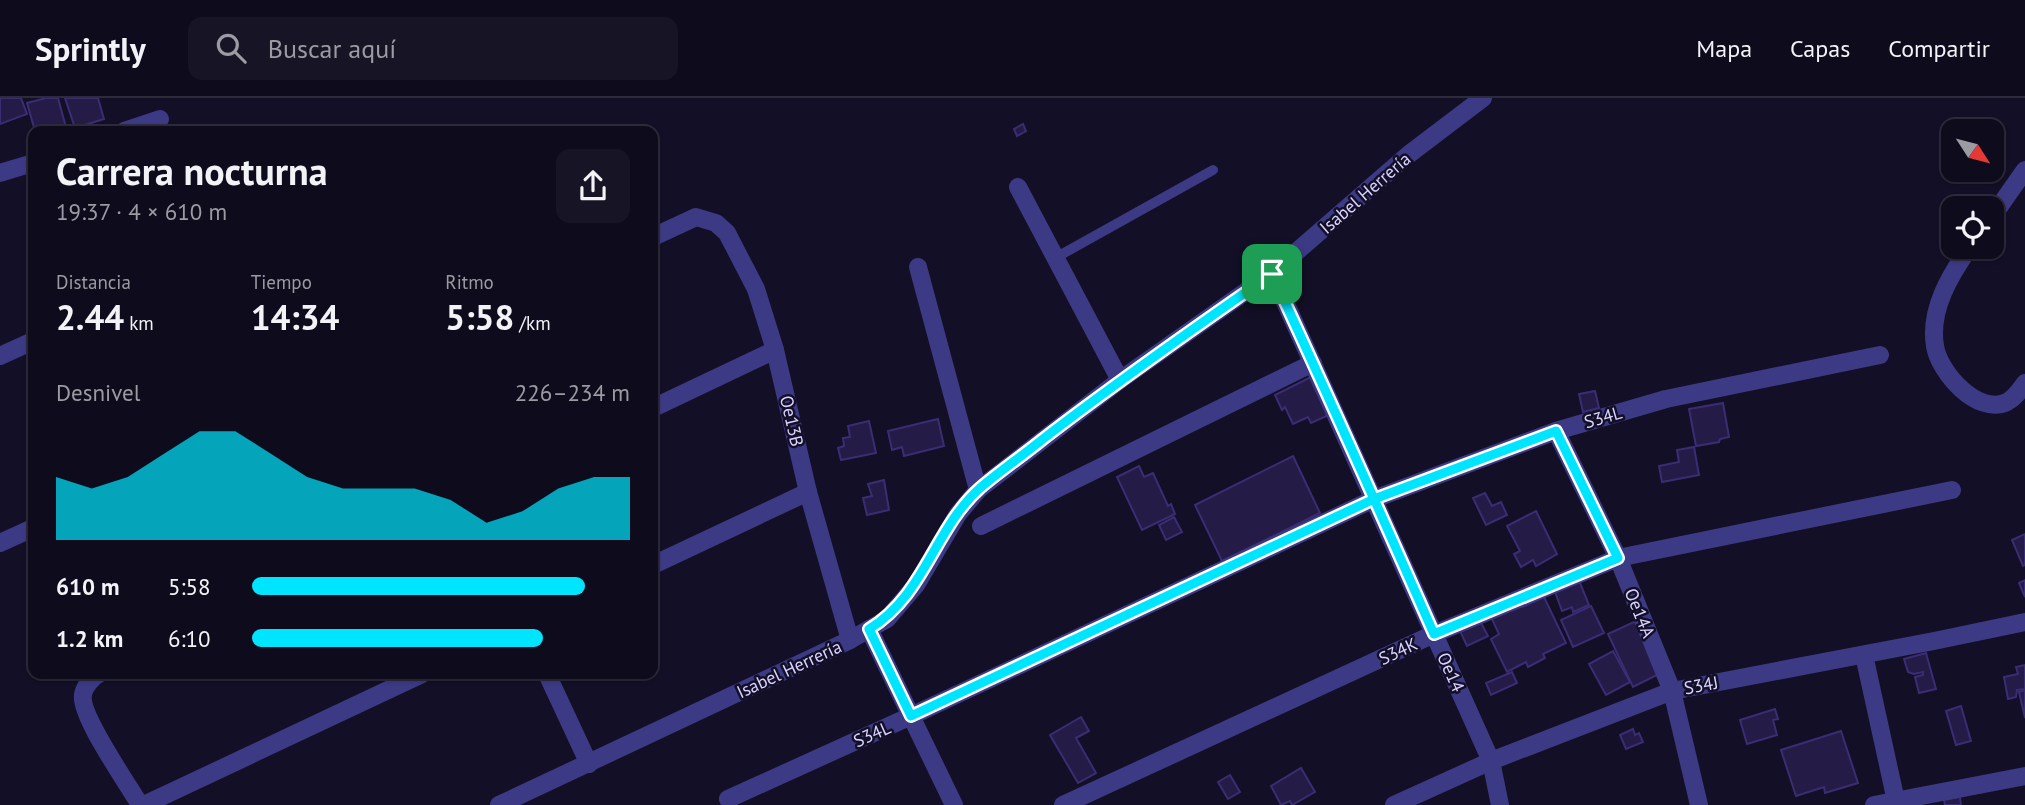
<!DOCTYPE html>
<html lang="es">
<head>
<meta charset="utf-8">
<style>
  body { margin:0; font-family:"PT Sans",sans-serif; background:#171425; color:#f1f3f6; height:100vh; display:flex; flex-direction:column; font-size:26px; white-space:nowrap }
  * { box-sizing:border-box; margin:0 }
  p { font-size:23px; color:#9b9ba3 }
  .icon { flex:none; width:38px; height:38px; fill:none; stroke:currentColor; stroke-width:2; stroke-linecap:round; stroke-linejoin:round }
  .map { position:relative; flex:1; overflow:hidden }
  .details { position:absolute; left:28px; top:28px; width:630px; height:553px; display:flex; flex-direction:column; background:#0e0b1c; border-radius:14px; box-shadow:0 2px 5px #0004,0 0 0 2px #2e2b3b }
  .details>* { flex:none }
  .needle { width:46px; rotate:126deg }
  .buttons { position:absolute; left:1941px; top:21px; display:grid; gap:14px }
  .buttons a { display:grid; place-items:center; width:63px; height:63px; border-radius:14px; background:#0e0b1c; box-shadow:0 2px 5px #0004,0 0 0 2px #2e2b3b; font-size:35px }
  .pin { position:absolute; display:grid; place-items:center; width:60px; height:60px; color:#fff; margin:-30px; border-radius:14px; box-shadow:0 4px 10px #0006 }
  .round { display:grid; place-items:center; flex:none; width:74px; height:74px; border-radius:14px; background:#171425 }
  .summary { display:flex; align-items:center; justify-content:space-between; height:119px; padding:0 28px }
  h1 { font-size:38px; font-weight:600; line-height:52px }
  .metrics { display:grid; grid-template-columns:repeat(3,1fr); gap:10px; height:119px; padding:7px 28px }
  .metrics div { display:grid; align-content:center }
  .metrics b { font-size:35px; font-weight:600 }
  .metrics small { font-size:19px; font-weight:400 }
  .metrics p { font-size:19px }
  .chart { height:196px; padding:14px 28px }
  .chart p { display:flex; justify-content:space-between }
  .chart svg { width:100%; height:126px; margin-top:7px; fill:#00e5ff; opacity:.7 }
  ul { padding:0 28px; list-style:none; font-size:23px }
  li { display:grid; grid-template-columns:112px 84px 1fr; align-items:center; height:52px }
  li i { height:18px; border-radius:9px; background:#00e5ff }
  header { display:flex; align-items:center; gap:42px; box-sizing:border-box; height:98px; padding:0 35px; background:#0e0b1c; border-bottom:2px solid #2e2b3b }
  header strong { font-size:33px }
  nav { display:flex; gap:38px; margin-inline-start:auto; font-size:24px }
  .search { width:490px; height:63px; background:#171425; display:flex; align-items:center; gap:18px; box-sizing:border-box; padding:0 24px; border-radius:14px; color:#9b9ba3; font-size:26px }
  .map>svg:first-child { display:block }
</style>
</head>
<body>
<header>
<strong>Sprintly</strong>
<div class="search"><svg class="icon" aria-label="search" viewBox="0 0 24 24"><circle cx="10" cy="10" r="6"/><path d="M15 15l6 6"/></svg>Buscar aquí</div>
<nav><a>Mapa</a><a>Capas</a><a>Compartir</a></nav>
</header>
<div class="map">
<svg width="2025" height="707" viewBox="0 0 2025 707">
  <rect width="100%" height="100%" fill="#130f26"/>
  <g fill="#241b47" stroke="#3b2d73" stroke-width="2">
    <path d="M0,0H21L27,16L0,26Z"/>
    <path d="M46,0H58L67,33H35L27,5Z"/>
    <path d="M65,0H98L104,21L75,30Z"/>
    <path d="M1023,26L1026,33L1017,38L1014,31Z"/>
    <path d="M1315,277L1329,317L1311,325L1308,319L1293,326L1285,309L1282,312L1275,297Z"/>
    <path d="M1595,293L1599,310L1583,314L1579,296Z"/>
    <path d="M1723,305L1729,339L1720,341L1719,344L1696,348L1689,311Z"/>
    <path d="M938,321L944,348L904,358L902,349L892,352L888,333Z"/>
    <path d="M869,323L876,355L841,362L838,350L844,348L843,340L850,339L848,328Z"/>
    <path d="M1694,349L1699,377L1662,384L1659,368L1679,364L1677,352Z"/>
    <path d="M1293,358L1320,415L1222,463L1195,407Z"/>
    <path d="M1139,368L1144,379L1153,375L1168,408L1171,406L1175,416L1142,432L1117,379Z"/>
    <path d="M884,382L889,412L867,417L863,400L872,398L868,386Z"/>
    <path d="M1485,395L1492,408L1501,404L1507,417L1486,427L1473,400Z"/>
    <path d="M1536,413L1557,456L1536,468L1533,462L1521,469L1514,456L1520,453L1507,428Z"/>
    <path d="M1174,419L1182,434L1166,442L1159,427Z"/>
    <path d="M2025,436V467L2023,468L2012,442Z"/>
    <path d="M1578,480L1589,507L1573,514L1572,509L1562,513L1554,491Z"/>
    <path d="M2025,482V499L2019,485Z"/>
    <path d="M1544,499L1566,545L1543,556L1545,560L1528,569L1526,564L1507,574L1491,541L1499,536L1491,519L1520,505L1522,509Z"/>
    <path d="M1591,508L1604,535L1573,549L1561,522Z"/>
    <path d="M1480,523L1488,538L1467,548L1460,533Z"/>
    <path d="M1636,523L1661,575L1633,589L1608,536Z"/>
    <path d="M1613,553L1630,584L1606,597L1589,566Z"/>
    <path d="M1926,555L1936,591L1919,595L1915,579L1923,577V574L1914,576L1908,574L1904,561Z"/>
    <path d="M2025,567V591L2017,592L2016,599L2008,601L2004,579L2018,576L2016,569Z"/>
    <path d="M1512,574L1517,585L1491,597L1486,585Z"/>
    <path d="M2025,592V620L2019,594Z"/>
    <path d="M1961,608L1971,643L1956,647L1946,613Z"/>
    <path d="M1775,611L1778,621L1773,622L1777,637L1747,646L1740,622Z"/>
    <path d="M1081,619L1089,633L1076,640L1096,675L1078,685L1050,637Z"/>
    <path d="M1633,631L1635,637L1639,635L1643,644L1626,651L1620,637Z"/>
    <path d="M1841,633L1858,685L1825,695L1824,689L1796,698L1781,652Z"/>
    <path d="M1301,670L1315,694L1292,707L1290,703L1281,707L1271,688Z"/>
    <path d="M1230,677L1240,694L1228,701L1218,684Z"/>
    <path d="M1960,699L1961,707H1945L1944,702Z"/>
  </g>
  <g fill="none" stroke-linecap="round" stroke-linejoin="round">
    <path stroke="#3d3a85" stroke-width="10" d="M1055,160L1213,72"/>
    <g stroke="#3d3a85" stroke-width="18">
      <path d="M124,33L160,21"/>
      <path d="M0,75L33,65"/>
      <path d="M1018,89L1120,282"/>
      <path d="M1992,119L2025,72"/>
      <path d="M653,139L696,119L716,125L727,135L756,191L775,252L808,394L850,542"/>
      <path d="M1970,149C1950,177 1929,212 1935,248C1939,274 1977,318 2007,304C2015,300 2020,292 2025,285"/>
      <path d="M918,169L978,392"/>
      <path d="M1272,175L1491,663L1500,707"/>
      <path d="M0,258L33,243"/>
      <path d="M653,310L775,252"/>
      <path d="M1556,333L1618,460L1672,593L1699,707"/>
      <path d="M981,428L1313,265"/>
      <path d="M0,445L33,430"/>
      <path d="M653,467L808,394"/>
      <path d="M869,531L954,707"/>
      <path d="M1864,557L1896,703"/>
      <path d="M99,576C92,579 84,589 83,597C79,617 128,686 140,707"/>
      <path d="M547,576L589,666"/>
      <path d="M728,701L911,618L1374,401L1556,333L1666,301L1880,257"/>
      <path d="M144,707L422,576"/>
      <path d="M499,707L850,542L887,521L916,487L958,416L978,392L1120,282L1272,175L1408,57L1483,0"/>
      <path d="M1063,707L1434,536L1618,460L1952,392"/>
      <path d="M1394,707L1491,663L1672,593L1934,543L2025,524"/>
      <path d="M1874,707L2025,678"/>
    </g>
  </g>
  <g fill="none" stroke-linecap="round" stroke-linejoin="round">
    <defs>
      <path id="route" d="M1272,176C1194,230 1118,283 1043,341C1022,358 1000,373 980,390C934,431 925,497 869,531L911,618L1374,401L1556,333L1618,460L1434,536C1381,416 1327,295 1272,176"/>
    </defs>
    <use href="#route" stroke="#fff" stroke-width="14"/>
    <use href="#route" stroke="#00e5ff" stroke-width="9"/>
  </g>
  <g text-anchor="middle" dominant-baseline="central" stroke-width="5" stroke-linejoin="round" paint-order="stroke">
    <g font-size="18" fill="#d9d4ff" stroke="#130f26">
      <text transform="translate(1365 95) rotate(-41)">Isabel Herrería</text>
      <text transform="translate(1603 319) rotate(-16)">S34L</text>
      <text transform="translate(792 323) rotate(77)">Oe13B</text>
      <text transform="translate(1640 515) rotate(68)">Oe14A</text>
      <text transform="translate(1398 553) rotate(-25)">S34K</text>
      <text transform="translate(789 571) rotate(-25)">Isabel Herrería</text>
      <text transform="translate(1451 574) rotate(66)">Oe14</text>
      <text transform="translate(1701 587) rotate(-10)">S34J</text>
      <text transform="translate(872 636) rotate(-24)">S34L</text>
    </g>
  </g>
</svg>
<div class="buttons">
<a><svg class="needle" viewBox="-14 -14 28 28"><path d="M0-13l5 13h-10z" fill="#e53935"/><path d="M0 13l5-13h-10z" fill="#9b9ba3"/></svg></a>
<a><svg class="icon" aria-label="locate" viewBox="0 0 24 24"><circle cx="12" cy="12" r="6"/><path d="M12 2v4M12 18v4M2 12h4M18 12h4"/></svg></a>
</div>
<div class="pin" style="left:1272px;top:176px;background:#1e9e55"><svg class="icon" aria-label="arrive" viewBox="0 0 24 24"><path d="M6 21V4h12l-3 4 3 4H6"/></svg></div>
<section class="details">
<div class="summary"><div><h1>Carrera nocturna</h1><p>19:37 · 4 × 610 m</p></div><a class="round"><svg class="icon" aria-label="share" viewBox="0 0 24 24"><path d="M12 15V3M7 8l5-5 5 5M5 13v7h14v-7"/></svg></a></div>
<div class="metrics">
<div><p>Distancia</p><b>2.44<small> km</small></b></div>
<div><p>Tiempo</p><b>14:34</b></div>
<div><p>Ritmo</p><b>5:58<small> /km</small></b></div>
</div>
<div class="chart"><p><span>Desnivel</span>226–234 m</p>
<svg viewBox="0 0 160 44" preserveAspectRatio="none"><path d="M0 44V22L10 26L20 22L30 14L40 6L50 6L60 14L70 22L80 26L90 26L100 26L110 30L120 38L130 34L140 26L150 22L160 22V44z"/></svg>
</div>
<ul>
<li><b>610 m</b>5:58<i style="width:88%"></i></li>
<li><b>1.2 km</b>6:10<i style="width:77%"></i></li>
</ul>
</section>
</div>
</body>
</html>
